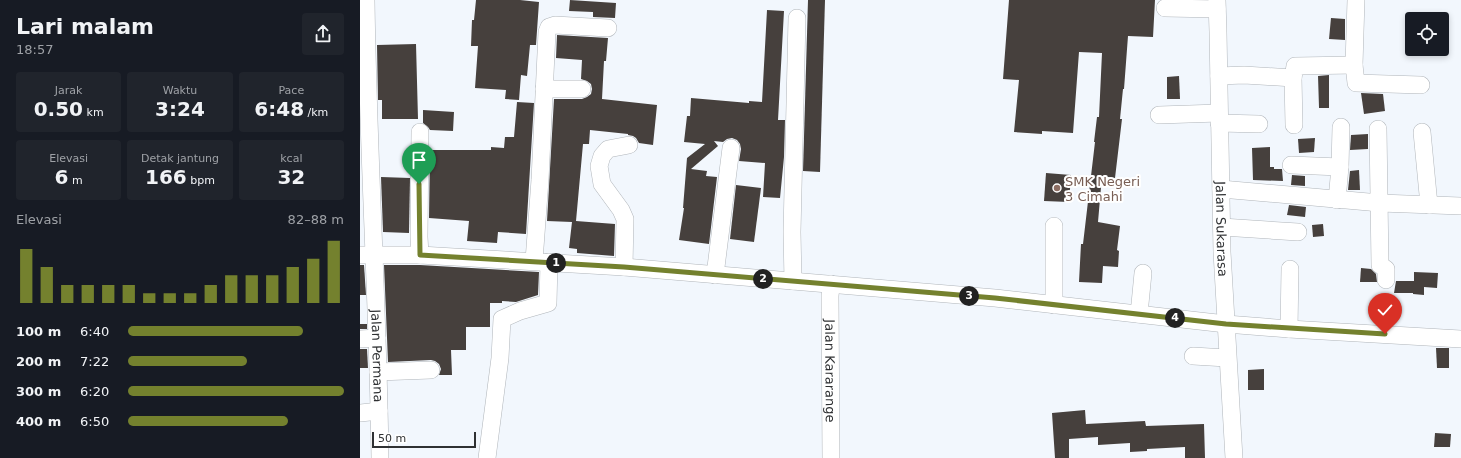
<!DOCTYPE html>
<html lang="id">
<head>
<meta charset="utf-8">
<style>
  body { margin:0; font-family:"DejaVu Sans",sans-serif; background:#20242c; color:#f1f3f6; height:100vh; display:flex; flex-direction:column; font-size:15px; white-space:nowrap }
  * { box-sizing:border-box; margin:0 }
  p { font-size:13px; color:#9ea1a6 }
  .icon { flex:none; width:22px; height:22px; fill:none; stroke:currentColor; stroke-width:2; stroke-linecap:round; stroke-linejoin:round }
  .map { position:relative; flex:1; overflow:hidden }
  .side { display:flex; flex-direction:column; background:#171b24; width:360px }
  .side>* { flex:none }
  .buttons { position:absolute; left:1045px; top:12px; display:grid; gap:8px }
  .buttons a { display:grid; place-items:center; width:44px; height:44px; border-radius:4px; background:#171b24; box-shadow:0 2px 6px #0003; font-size:20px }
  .scale { position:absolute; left:12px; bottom:10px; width:104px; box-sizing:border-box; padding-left:4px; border:2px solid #2f3133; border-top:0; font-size:11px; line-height:14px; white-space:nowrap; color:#2f3133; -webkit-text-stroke:3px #fff; paint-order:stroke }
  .pin { position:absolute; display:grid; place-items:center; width:34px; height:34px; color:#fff; margin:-41px -17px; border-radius:50% 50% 50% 0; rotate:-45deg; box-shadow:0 0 4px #0007 }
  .pin .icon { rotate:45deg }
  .km { position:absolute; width:20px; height:20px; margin:-10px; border-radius:50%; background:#222; color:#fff; font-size:11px; line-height:20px; text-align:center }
  .round { display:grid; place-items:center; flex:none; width:42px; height:42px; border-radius:4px; background:#20242c }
  .overview { display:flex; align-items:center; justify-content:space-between; height:68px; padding:0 16px }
  h1 { font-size:22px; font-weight:600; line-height:30px }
  .figures { display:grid; grid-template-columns:repeat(3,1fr); gap:6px; height:68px; padding:4px 16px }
  .figures div { display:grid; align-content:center; border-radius:4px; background:#20242c; text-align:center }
  .figures b { font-size:20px; font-weight:600 }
  .figures small { font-size:11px; font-weight:400 }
  .figures p { font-size:11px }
  .chart { height:112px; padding:8px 16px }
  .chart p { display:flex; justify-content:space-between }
  .chart svg { width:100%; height:72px; margin-top:4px; stroke:#74812e; stroke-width:6 }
  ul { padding:0 16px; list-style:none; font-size:13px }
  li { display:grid; grid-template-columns:64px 48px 1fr; align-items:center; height:30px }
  li i { height:10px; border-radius:5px; background:#74812e }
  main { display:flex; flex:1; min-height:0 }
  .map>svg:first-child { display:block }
</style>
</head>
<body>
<main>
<section class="side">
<div class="overview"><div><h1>Lari malam</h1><p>18:57</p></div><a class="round"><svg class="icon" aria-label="share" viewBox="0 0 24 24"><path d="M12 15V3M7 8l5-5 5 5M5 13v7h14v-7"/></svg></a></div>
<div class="figures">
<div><p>Jarak</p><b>0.50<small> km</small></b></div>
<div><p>Waktu</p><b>3:24</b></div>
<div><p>Pace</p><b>6:48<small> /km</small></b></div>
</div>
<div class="figures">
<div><p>Elevasi</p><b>6<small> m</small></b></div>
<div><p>Detak jantung</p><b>166<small> bpm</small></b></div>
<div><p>kcal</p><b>32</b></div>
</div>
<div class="chart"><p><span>Elevasi</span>82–88 m</p>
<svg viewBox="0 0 160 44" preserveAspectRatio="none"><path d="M5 44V11M15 44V22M25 44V33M35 44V33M45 44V33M55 44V33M65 44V38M75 44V38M85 44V38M95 44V33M105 44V27M115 44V27M125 44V27M135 44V22M145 44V17M155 44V6"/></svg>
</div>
<ul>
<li><b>100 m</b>6:40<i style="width:81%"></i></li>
<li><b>200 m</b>7:22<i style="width:55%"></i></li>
<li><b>300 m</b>6:20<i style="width:100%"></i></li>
<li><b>400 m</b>6:50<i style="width:74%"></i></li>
</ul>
</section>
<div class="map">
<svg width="1101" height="458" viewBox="0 0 1101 458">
  <rect width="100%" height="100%" fill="#f2f7fd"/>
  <g fill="#46403d">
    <path d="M116,0H160L179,2L176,45H170L167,76L161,75L159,100L145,99L146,90L115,88L118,46H111L112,20H114Z"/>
    <path d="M210,0L256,3L255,18L233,17V12L209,11Z"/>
    <path d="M448,0H465L460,172L443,171Z"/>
    <path d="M649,0H795L793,37L768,36L764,89H763L760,119H762L755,178L742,176L738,222L760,226L757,250L759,251L758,267L743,266L742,283L719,282L721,244H723L735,142H734L737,117H739L742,53L719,52L713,133L682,131V134L654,132L659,80L643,79Z"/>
    <path d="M407,10L424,11L418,120H425L424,157L420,198L403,197L405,163L379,161L381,149L380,144L377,140L372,138L367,139L363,142L354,141L358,146L331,169L347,171L346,176L357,177L349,244L319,240L324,208H323L327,158L345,144L324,142L327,116H330L331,98L389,103V101L402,102Z"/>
    <path d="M971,18L985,19V40L969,39Z"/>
    <path d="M197,35L248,38L246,61H244L242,99L297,105L293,145L279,143L276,138L273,136L268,135V134L230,130L229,144H223L216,221L255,224L254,256L217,253V249L209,248L212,222L187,221L194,99H222L227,97L231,94L232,89L231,84L227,81L221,79L222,60L196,58Z"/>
    <path d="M56,44L58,119H22V100H18L17,45Z"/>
    <path d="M969,75V108H959L958,76Z"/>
    <path d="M819,76L820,99H807V77Z"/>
    <path d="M1001,93L1023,94L1025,111L1004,114Z"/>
    <path d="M157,102L174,103L166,234L138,232L137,243L107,241L109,221L69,218L70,150H131V147L144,148L145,137H154Z"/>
    <path d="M63,110L94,112L93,131L70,130L68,127L63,123Z"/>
    <path d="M1008,134V149L990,150L991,135Z"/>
    <path d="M955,138L954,152L939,153L938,139Z"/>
    <path d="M910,147V167H914V169H922L923,181L893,180L892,148Z"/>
    <path d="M999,170L1000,190H988L990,171Z"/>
    <path d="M686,173L711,175L709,202L684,201Z"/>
    <path d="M932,175L945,176V186L931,185Z"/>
    <path d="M21,177L50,178L49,233L23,232Z"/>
    <path d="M376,185L401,188L394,242L370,239Z"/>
    <path d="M929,205L946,207L945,217L927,215Z"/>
    <path d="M963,224L964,236L953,237L952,225Z"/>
    <path d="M0,265H4L6,295H0Z"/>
    <path d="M24,265H60L179,272L178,295L156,302L142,301V303H130V327H106V350H91L92,375H79L81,369L79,364L75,361L71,360L28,362Z"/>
    <path d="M1001,268L1011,269L1016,274L1017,282H1000Z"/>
    <path d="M1054,272L1078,273L1077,288L1064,287V295L1053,294V293H1034L1036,281H1054Z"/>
    <rect x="0" y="324" width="7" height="5"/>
    <path d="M1076,348H1089V368H1077Z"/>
    <path d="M0,349H7L8,368H0Z"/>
    <path d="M904,369V390H888V370Z"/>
    <path d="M725,410L726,424L785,421L786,426L844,424L845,458H825V447L787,449V451L770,452V443L738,445V437L709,439V458H695L692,413Z"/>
    <path d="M1075,433L1091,434L1090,447H1074Z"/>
  </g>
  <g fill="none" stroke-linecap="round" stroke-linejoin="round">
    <defs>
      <g id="minor">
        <path id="s1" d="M6,0C8,153 18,305 20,458"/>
        <path id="s2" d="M857,0L858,32L862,252L874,458"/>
        <path d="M996,0L994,65L996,83L1061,85"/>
        <path d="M805,8L857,9"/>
        <path d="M859,76L884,75L933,78"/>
        <path d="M184,89H222"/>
        <path d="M799,115L859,113"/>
        <path d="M859,123L899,124"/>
        <path d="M934,125L933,78L935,66L994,65"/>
        <path d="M1018,129L1020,265L1026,269V280"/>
        <path d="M60,132L59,237L60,255"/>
        <path d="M1062,132L1069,205"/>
        <path d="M931,165L980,167"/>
        <path d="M861,189L1020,203L1101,206"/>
        <path d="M977,200L980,167L981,127"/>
        <path d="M862,227L938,232"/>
        <path d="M0,255H60L264,267L635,298L866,324L929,329L1101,339"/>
        <path d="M174,261L180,180L187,32L189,27L195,25L248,28"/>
        <path d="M264,267L265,219L261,210L242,184L239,166L242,156L248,149L269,145"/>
        <path d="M355,275L371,148"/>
        <path d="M433,281L432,232L437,18"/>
        <path id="s3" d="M471,284L470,296L471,458"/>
        <path d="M694,305V226"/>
        <path d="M779,314L783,273"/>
        <path d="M929,329L930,269"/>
        <path d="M0,339L17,338"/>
        <path d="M833,356L867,358"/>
        <path d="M18,372L71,370"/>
        <path d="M0,413L19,411"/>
        <path d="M127,458L140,358L142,319L160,311L188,303L189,262"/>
      </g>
    </defs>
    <use href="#minor" stroke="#b0b5ba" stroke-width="18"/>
    <use href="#minor" stroke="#fff" stroke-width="17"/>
  </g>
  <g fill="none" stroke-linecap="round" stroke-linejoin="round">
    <defs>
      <path id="route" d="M59,184L60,255L264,267L635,298L866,324L1025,334"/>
    </defs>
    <use href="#route" stroke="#fff" stroke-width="8"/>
    <use href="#route" stroke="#74812e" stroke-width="5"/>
  </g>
  <circle fill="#8d6e63" stroke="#fff" stroke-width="1.5" cx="697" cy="188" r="4"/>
  <g text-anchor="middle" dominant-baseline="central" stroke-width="4" stroke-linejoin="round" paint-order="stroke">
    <g font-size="13" fill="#785e54" stroke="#fff" text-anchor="start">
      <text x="705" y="181">SMK Negeri<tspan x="705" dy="15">3 Cimahi</tspan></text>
    </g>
    <g font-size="13" fill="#2f3133" stroke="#fff">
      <text stroke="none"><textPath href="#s2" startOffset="229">Jalan Sukarasa</textPath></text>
      <text stroke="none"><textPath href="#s1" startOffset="356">Jalan Permana</textPath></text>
      <text stroke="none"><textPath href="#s3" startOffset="87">Jalan Kararange</textPath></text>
    </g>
  </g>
</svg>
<div class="buttons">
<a><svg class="icon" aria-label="locate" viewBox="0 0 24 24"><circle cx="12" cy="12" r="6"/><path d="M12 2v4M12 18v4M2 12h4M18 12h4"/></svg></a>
</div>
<div class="scale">50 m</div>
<div class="pin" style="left:59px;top:184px;background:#1e9e55"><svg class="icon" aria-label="arrive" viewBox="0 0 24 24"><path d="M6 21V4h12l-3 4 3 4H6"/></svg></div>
<div class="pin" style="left:1025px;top:334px;background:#d93025"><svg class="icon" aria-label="check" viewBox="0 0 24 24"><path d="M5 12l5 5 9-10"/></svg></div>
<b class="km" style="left:196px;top:263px">1</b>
<b class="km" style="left:403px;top:279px">2</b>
<b class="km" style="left:609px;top:296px">3</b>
<b class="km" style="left:815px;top:318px">4</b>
</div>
</main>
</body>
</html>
